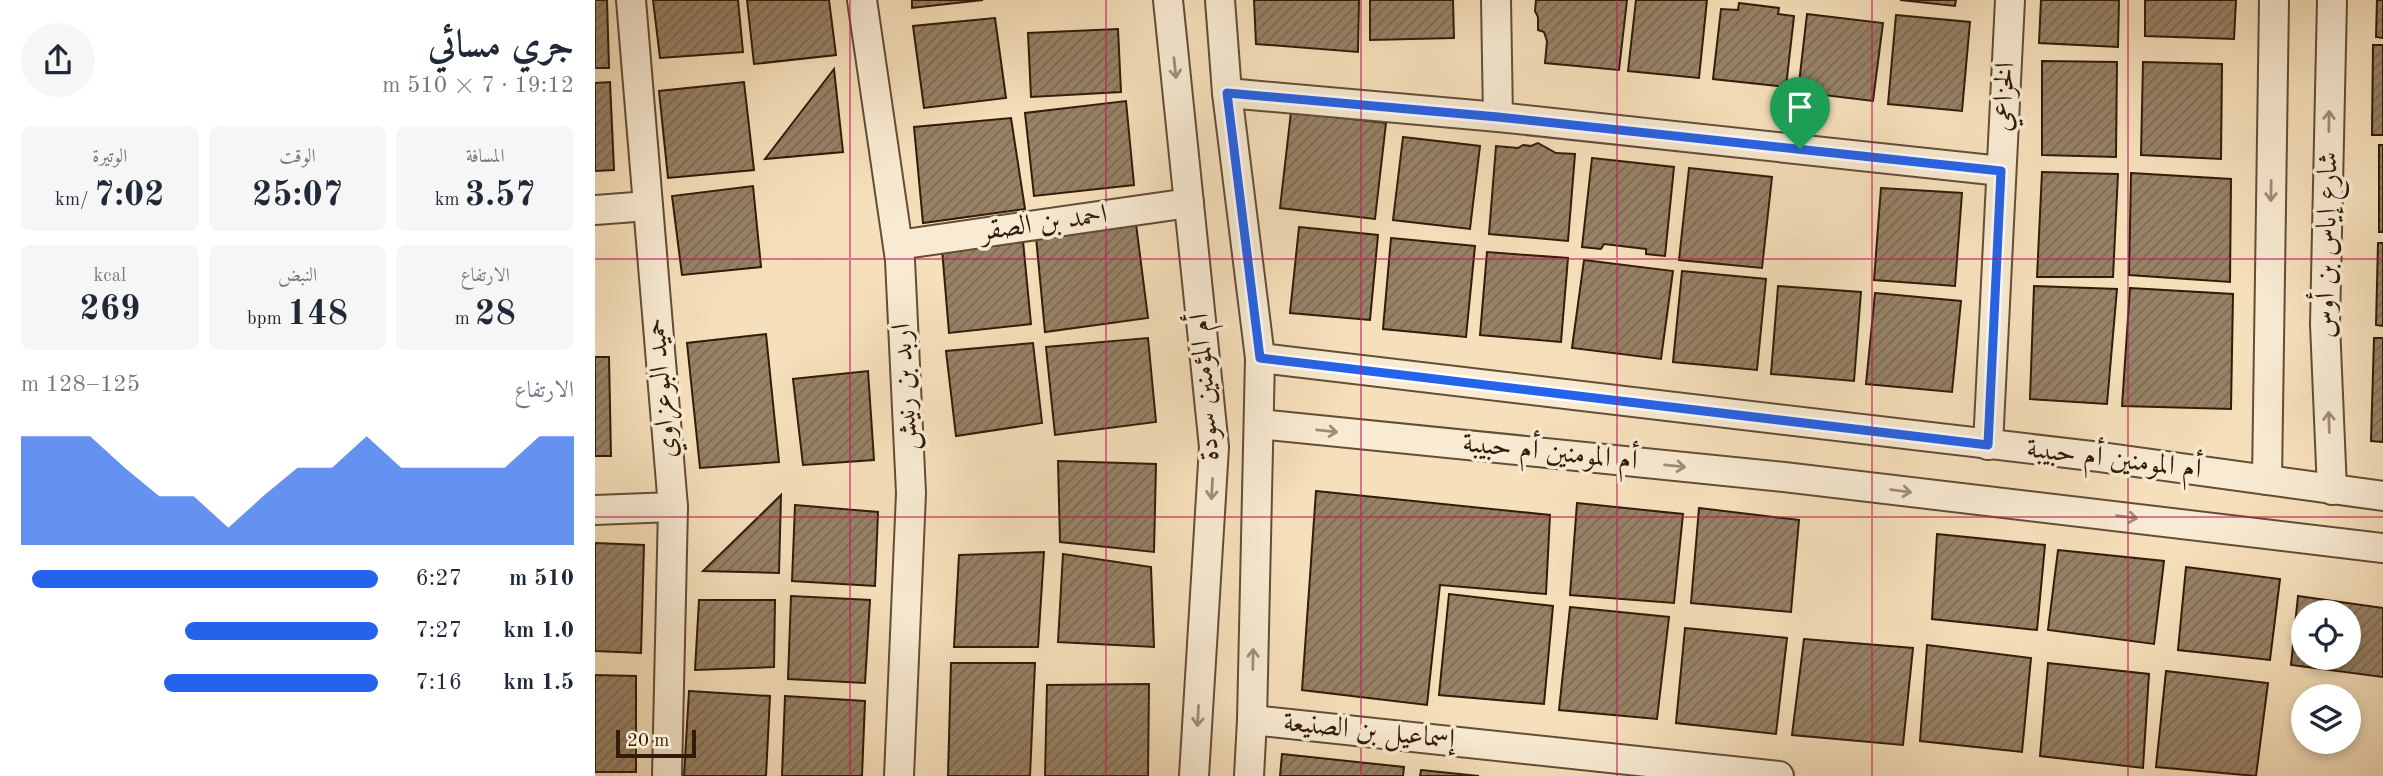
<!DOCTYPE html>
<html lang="ar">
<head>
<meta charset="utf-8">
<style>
  body { margin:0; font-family:"Old Standard TT",Amiri,serif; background:#f6f6f7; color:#1f2937; direction:rtl; height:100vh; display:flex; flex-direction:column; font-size:26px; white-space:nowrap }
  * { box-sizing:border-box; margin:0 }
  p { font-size:23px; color:#747a83 }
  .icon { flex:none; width:38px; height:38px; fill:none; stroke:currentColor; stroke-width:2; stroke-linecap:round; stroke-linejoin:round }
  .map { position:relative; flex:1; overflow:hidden; direction:ltr }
  .sheet { display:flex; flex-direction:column; background:#fff; width:595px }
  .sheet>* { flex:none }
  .controls { position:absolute; left:1696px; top:600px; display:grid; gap:14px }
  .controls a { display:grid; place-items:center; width:70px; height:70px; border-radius:50%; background:#fff; box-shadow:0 4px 10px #0003; font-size:35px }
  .scale { position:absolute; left:21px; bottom:18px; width:80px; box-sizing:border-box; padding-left:7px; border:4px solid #301c09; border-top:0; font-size:19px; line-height:24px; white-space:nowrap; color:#301c09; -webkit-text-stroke:5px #f9ebd3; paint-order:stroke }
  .pin { position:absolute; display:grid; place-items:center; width:60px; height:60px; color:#fff; margin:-72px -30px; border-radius:50% 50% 50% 0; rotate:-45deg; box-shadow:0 0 7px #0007 }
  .pin .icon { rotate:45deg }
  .round { display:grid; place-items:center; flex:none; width:74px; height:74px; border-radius:37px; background:#f6f6f7 }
  .head { display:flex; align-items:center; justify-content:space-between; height:119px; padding:0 21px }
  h1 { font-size:38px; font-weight:800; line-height:52px }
  .stats { display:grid; grid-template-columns:repeat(3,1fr); gap:10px; height:119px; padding:7px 21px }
  .stats div { display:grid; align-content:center; border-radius:10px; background:#f6f6f7; text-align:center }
  .stats b { font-size:35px; font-weight:800 }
  .stats small { font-size:19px; font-weight:400 }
  .stats p { font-size:19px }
  .chart { height:196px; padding:14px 21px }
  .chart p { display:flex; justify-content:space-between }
  .chart svg { width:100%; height:126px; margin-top:7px; fill:#2563eb; opacity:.7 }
  ul { padding:0 21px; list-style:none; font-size:23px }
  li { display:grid; grid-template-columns:112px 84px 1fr; align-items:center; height:52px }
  li i { height:18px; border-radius:9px; background:#2563eb }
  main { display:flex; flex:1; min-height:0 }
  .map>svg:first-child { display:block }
</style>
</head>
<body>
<main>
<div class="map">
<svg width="1788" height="776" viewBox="0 0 1788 776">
  <defs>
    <pattern id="building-hatch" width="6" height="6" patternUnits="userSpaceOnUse" patternTransform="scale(1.75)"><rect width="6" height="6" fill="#978266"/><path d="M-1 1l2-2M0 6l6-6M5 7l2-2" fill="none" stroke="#7c6a52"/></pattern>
  </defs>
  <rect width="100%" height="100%" fill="#f6e0bb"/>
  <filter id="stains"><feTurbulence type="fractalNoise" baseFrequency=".00286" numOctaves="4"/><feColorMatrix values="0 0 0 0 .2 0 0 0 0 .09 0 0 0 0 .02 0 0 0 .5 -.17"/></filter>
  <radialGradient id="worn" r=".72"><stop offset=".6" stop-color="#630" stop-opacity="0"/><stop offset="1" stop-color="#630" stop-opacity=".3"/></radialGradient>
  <g fill="url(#building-hatch)" stroke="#301c09" stroke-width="2" fill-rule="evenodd">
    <path d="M0,0H12L14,68H0Z"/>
    <path d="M58,0H143L148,52L65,58Z"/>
    <path d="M152,0H234L241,55L159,64Z"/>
    <path d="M317,0H388L317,8Z"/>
    <path d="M659,0H764L763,52L661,44Z"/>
    <path d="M775,0H858L859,38L775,40Z"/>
    <path d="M941,0H1032L1024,70L950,63L952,41L949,32L943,30V17L940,11Z"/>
    <path d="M1041,0H1112L1104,78L1033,71Z"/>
    <path d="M1305,0H1361L1360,6Z"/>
    <path d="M1446,0H1524L1523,47L1444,43Z"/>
    <path d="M1550,0H1641L1639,39L1550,36Z"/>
    <path d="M1782,0H1788V38L1781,37Z"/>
    <path d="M1144,3L1184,8L1183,14L1199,16L1191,87L1118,79L1126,9L1143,10Z"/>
    <path d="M1212,14L1288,23L1278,101L1203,92Z"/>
    <path d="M1301,15L1375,22L1367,111L1293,104Z"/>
    <path d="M400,18L411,98L329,108L318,26Z"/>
    <path d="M523,29L526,92L436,97L433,33Z"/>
    <path d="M1778,45H1788V135H1777Z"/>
    <path d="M1447,61L1522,62L1521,157L1447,155Z"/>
    <path d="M1548,62L1627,64L1626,159L1546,155Z"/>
    <path d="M239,69L248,152L170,159Z"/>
    <path d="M15,82L19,170L0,171V83Z"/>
    <path d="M149,82L159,170L73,178L64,91Z"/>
    <path d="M531,101L539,185L439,196L430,113Z"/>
    <path d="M696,112L791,123L780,219L685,208Z"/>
    <path d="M416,118L430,209L328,223L319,127Z"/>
    <path d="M808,137L885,146L875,229L798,220Z"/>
    <path d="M943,143L961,153L980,154L973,241L894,234L901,146L923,148L928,145L936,146Z"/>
    <rect x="1784" y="145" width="4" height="87"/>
    <path d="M997,158L1079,167L1070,256L1051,254V249L1009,244L1006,249L987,247Z"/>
    <path d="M1094,168L1177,177L1167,268L1084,260Z"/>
    <path d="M1447,172L1523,174L1518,277H1442Z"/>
    <path d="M1536,173L1636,179L1635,282L1534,275Z"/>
    <path d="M158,186L166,267L87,275L77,196Z"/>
    <path d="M1286,188L1367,193L1360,286L1279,280Z"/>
    <path d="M541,224L553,318L450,332L441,237Z"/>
    <path d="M704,227L783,235L775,320L695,313Z"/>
    <path d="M796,238L880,246L871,337L788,329Z"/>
    <path d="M428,241L436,324L354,333L347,249Z"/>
    <path d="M1783,243H1788V326L1781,325Z"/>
    <path d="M892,252L973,258L966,342L885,335Z"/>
    <path d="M989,260L1078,271L1066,359L977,348Z"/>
    <path d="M1087,271L1171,279L1162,370L1078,362Z"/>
    <path d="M1183,286L1266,292L1259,381L1176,374Z"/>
    <path d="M1439,286L1522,289L1512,404L1435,399Z"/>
    <path d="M1535,288L1638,294L1636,409L1527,406Z"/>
    <path d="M1280,293L1366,301L1357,392L1271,384Z"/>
    <path d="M171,334L184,462L105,468L92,343Z"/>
    <path d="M553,338L561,422L460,435L451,347Z"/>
    <path d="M1779,338H1788V442L1776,441Z"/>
    <path d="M438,343L447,423L361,436L351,351Z"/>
    <path d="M0,357H14L16,456H0Z"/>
    <path d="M273,371L279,460L208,465L198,379Z"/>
    <path d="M463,461L561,464L559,552L465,542Z"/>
    <path d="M721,491L955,515L951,594L845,585L832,705L707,690Z"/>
    <path d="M186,495L184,573L108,571Z"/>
    <path d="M982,503L1088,514L1079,603L975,595Z"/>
    <path d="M200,505L283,512L280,586L197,581Z"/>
    <path d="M1104,508L1204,520L1196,612L1096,603Z"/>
    <path d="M1342,534L1450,545L1442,630L1337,619Z"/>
    <path d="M0,543L49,545L46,653L0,651Z"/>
    <path d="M1463,550L1569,561L1559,644L1453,630Z"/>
    <path d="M449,552L443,647H359L364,555Z"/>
    <path d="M468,554L556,567L559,647L463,642Z"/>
    <path d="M1591,567L1685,579L1675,660L1583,650Z"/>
    <path d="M854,594L958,606L949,704L844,695Z"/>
    <path d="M196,596L275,600L270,683L193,679Z"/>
    <path d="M1703,596L1788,608V677L1696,665ZM1708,612H1754V658H1708Z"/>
    <path d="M104,600H180L179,667L100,670Z"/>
    <path d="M975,607L1074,617L1062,719L964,710Z"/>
    <path d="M1090,628L1192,638L1181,734L1081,723Z"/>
    <path d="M1209,639L1318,648L1308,745L1197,735Z"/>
    <path d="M1332,645L1436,658L1427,752L1325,741Z"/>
    <path d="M356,663H440L435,776H353Z"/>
    <path d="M1453,663L1554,674L1548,768L1445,756Z"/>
    <path d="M1571,671L1673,683L1661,776L1561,767Z"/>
    <path d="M0,675L41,676V772H0Z"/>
    <path d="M554,684L553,776H450L452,685Z"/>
    <path d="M94,691L175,696L171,776H89Z"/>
    <path d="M190,696L270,701L267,776H187Z"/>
    <path d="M687,754L809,767L808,776H685Z"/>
    <path d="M826,770L884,776H825Z"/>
  </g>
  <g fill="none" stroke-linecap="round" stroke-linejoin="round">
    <defs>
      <g id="street">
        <path d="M36,0L78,507L72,776"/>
        <path d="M267,0L305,260L316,493L304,776"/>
        <path d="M573,0L619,447L599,776"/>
        <path d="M625,0L632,93L665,358L657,720L654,776"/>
        <path d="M901,0L903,117"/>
        <path d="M1737,0L1730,324L1737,490"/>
        <path d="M632,93L903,117L1406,171"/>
        <path d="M0,210L53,206"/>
        <path d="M303,245L594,203"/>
        <path d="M665,358L1505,457L1788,496"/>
        <path d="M664,424L1189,477L1788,548"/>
        <path d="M1393,445L1415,0"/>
        <path d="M1672,480L1679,0"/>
        <path d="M0,510L78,507"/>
        <path d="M657,720L1184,776"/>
      </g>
    </defs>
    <use href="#street" stroke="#624d36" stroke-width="32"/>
    <use href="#street" stroke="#f9ebd3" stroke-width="28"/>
  </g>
  <defs><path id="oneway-shaft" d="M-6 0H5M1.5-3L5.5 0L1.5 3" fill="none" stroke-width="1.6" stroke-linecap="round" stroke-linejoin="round" transform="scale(1.75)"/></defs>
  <g stroke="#9f8e78">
    <use href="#oneway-shaft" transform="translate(580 68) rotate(84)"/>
    <use href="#oneway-shaft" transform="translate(1734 121) rotate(-89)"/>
    <use href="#oneway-shaft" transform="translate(1676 191) rotate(91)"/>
    <use href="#oneway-shaft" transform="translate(1734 422) rotate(-92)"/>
    <use href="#oneway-shaft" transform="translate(732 431) rotate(6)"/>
    <use href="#oneway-shaft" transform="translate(1080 466) rotate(6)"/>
    <use href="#oneway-shaft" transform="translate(617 489) rotate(93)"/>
    <use href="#oneway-shaft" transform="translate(1306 491) rotate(7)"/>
    <use href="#oneway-shaft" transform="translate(1532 517) rotate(7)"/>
    <use href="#oneway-shaft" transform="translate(658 659) rotate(-89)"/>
    <use href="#oneway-shaft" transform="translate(603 716) rotate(93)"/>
  </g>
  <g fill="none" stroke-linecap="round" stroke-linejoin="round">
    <defs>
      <path id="route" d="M632,93L903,117L1406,171L1393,445L665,358Z"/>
    </defs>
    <use href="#route" stroke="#fff" stroke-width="14"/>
    <use href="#route" stroke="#2563eb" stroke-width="9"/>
  </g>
  <path fill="none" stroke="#c2185b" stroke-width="2" stroke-opacity="0.55" d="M255,0V776M511,0V776M766,0V776M1022,0V776M1277,0V776M1533,0V776M0,259H1788M0,517H1788"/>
  <g text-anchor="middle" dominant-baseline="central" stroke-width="7" stroke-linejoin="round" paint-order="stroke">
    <g font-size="28" fill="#301c09" stroke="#f9ebd3">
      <text transform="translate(1410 97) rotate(-87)">الخزاعي</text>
      <text transform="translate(449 224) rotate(-8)">احمد بن الصقر</text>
      <text transform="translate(1733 245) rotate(-89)">شارع إياس بن أوس</text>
      <text transform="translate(311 387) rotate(-93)">اربد بن رنيش</text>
      <text transform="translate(611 387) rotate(-94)">أم المؤمنين سودة</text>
      <text transform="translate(68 388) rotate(-95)">حميد البوعزاوي</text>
      <text transform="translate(955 453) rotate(6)">أم المومنين أم حبيبة</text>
      <text transform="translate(1519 460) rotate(7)">أم المومنين أم حبيبة</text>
      <text transform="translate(774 732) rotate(6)">إسماعيل بن الصنيعة</text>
    </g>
  </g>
  <rect width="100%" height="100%" filter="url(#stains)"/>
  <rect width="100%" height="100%" fill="url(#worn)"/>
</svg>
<div class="controls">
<a><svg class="icon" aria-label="locate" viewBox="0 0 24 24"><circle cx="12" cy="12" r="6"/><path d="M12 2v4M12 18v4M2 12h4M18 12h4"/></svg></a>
<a><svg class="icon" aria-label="layers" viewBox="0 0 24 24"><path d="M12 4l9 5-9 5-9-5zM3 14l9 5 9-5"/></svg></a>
</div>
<div class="scale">20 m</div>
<div class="pin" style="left:1205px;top:149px;background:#1e9e55"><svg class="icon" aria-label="arrive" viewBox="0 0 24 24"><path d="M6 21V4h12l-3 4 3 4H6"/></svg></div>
</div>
<section class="sheet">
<div class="head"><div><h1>جري مسائي</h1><p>19:12 · 7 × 510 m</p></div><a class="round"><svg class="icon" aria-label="share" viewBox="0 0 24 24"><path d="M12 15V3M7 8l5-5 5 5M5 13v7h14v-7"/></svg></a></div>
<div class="stats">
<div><p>المسافة</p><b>3.57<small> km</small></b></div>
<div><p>الوقت</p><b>25:07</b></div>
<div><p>الوتيرة</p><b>7:02<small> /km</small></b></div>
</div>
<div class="stats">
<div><p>الارتفاع</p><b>28<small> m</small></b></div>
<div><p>النبض</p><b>148<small> bpm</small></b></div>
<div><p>kcal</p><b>269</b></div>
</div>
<div class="chart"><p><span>الارتفاع</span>125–128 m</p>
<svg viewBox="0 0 160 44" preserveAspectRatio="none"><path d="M0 44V6L10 6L20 6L30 17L40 27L50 27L60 38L70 27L80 17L90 17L100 6L110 17L120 17L130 17L140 17L150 6L160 6V44z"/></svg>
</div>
<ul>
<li><b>510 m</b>6:27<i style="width:97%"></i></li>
<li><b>1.0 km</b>7:27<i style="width:54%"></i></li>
<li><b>1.5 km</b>7:16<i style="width:60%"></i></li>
</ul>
</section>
</main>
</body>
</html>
